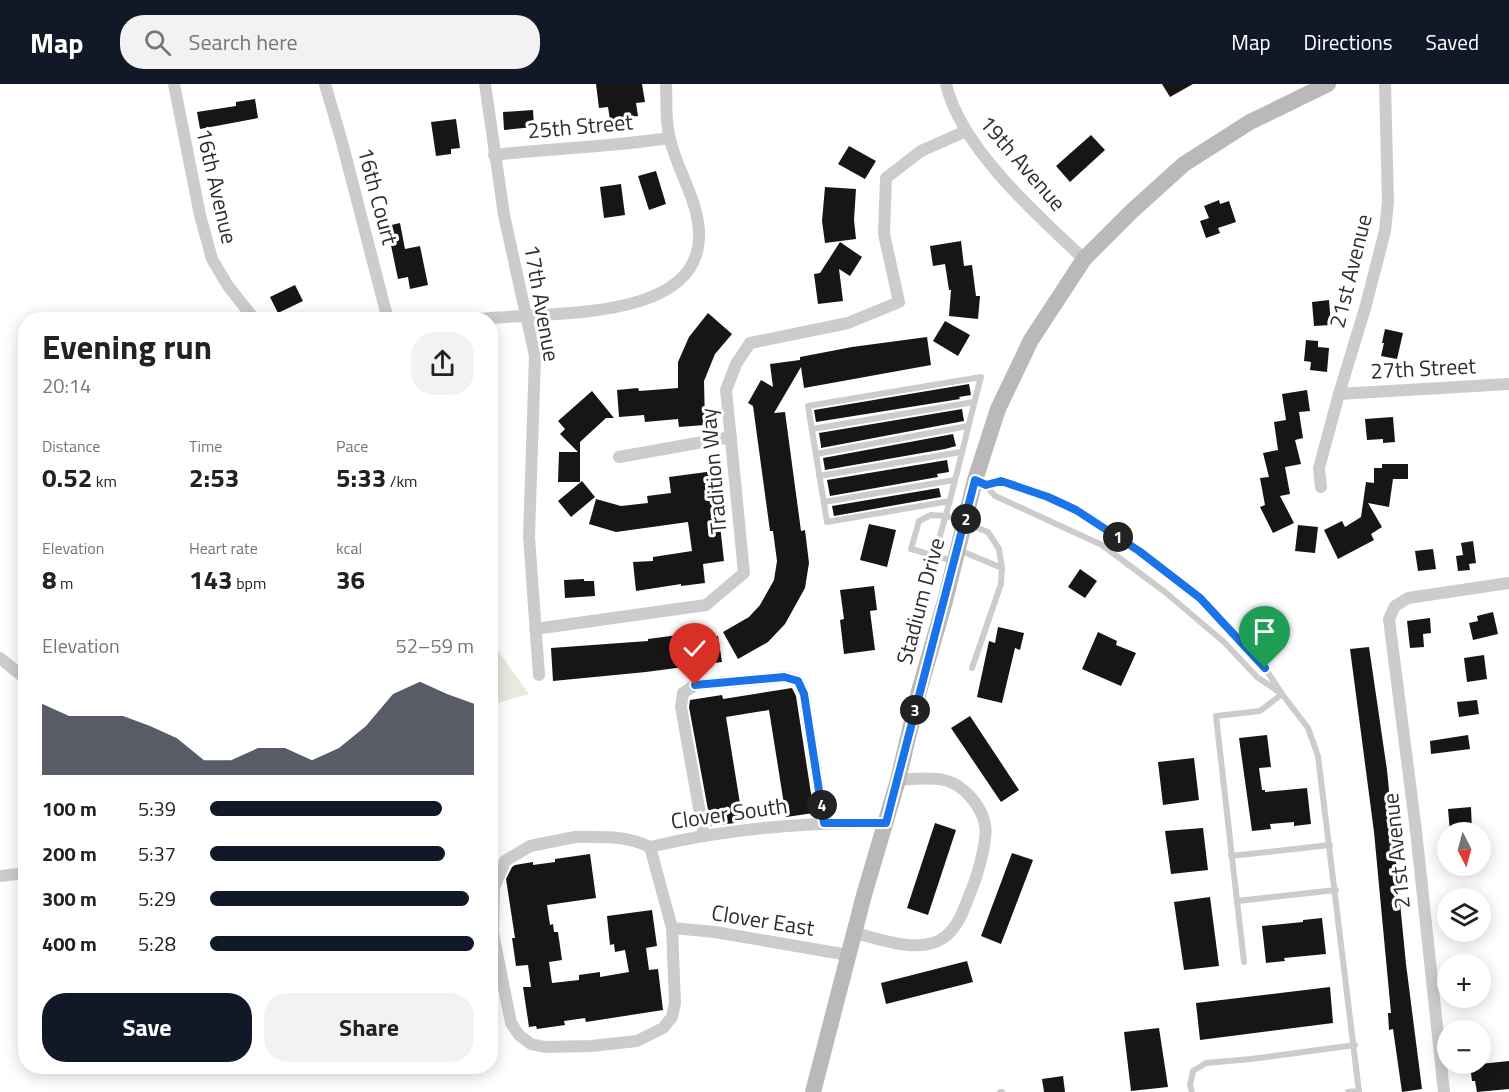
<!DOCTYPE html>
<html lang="en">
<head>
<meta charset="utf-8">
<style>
  body { margin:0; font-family:"Titillium Web",sans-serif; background:#f2f2f2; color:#222; height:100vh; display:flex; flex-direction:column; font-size:22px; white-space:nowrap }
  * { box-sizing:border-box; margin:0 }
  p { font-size:20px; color:#767676 }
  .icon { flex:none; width:33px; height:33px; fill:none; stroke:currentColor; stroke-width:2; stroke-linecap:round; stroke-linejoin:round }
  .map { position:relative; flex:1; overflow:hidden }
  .drawer { position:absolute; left:18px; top:228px; width:480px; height:762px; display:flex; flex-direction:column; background:#fff; border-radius:24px; box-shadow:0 3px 15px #0003 }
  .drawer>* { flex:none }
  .needle { width:39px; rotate:174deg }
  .fabs { position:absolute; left:1437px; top:738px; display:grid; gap:12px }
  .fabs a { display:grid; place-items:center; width:54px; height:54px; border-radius:50%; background:#fff; box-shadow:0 3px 15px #0003; font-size:30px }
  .pin { position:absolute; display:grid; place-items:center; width:51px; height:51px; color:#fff; margin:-62px -26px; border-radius:50% 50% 50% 0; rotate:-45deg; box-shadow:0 0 6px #0007 }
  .pin .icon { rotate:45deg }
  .km { position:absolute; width:30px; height:30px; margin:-15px; border-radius:50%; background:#222; color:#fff; font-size:16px; line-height:30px; text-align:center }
  .round { display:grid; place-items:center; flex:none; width:63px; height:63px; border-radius:24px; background:#f2f2f2 }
  .head { display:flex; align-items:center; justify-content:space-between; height:102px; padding:0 24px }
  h1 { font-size:33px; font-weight:700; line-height:45px }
  .stats { display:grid; grid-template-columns:repeat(3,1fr); gap:9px; height:102px; padding:6px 24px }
  .stats div { display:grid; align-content:center }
  .stats b { font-size:26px; font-weight:700 }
  .stats small { font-size:16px; font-weight:400 }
  .stats p { font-size:16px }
  .chart { height:168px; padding:12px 24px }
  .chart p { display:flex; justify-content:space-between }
  .chart svg { width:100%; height:108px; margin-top:6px; fill:#111827; opacity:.7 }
  .cta { display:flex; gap:12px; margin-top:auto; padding:12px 24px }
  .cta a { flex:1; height:69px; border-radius:24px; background:#111827; color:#fff; font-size:24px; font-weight:700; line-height:69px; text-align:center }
  .cta a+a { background:#f2f2f2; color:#222 }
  ul { padding:0 24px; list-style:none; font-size:20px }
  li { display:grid; grid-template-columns:96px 72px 1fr; align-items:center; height:45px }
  li i { height:15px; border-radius:8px; background:#111827 }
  header { display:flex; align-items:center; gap:36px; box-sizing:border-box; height:84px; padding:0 30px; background:#111827; color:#fff }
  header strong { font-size:28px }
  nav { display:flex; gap:33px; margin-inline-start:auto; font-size:21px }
  .search { width:420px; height:54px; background:#f2f2f2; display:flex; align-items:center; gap:15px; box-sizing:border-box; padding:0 21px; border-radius:24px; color:#767676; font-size:22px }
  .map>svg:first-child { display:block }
</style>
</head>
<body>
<header>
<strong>Map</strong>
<div class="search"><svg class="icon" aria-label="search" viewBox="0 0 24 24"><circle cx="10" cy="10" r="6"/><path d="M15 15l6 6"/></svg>Search here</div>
<nav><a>Map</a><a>Directions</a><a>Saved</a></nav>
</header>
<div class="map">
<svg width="1509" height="1008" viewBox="0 0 1509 1008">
  <rect width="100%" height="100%" fill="#fff"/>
  <path fill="#e6ebde" d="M491,557L529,610L491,621Z"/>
  <g fill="#161616">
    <path d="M596,0H642L645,18L636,19L638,32L610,36L608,23L599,24Z"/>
    <path d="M1162,0H1193L1170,13Z"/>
    <path d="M255,15L258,34L200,45L197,28L236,22V18Z"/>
    <path d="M533,26L534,43L504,46L503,28Z"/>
    <path d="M456,35L460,64L451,65V70L436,72L431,38Z"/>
    <path d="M1091,51L1105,66L1070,98L1056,82Z"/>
    <path d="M849,62L876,77L865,95L838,80Z"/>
    <path d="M656,87L666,120L649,126L638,92Z"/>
    <path d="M621,100L625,131L604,134L600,103Z"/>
    <path d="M825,103L856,105L854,136L856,155L825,159L822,137Z"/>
    <path d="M1219,116L1220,120L1229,117L1236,138L1218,144L1220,149L1206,154L1200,137L1209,134L1204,122Z"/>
    <path d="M400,139L405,165L420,162L428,201L410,205L408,193L398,195L387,142Z"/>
    <path d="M961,157L964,182L972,181L976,212H980L978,235L949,232L951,206H949L945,180L933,182L930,162Z"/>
    <path d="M840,158L862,173L850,192L839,185L843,217L818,220L814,190L820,189Z"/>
    <path d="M295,201L303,217L278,229L270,213Z"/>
    <path d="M1329,216L1331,241L1314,242L1312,218Z"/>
    <path d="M708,229L732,250L715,270L704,297L705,341L679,343L678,335L645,338L644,331L619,333L617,306L638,304L639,307L678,304V278L689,253Z"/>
    <path d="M945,237L970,251L958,272L933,257Z"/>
    <path d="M1385,245L1403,249L1397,275L1381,272L1384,259H1382Z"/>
    <path d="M927,253L931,281L804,304L801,283L774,329L785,328L801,447L805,446L809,479L805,504L785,540L768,558L738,575L723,548L749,533L760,521L774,496L777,477L773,447H770L753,322L748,319L761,296L773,303L770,280L800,276V273L852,263Z"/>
    <path d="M1306,256L1318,257V263L1329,264L1327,288L1310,286L1311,278L1304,277Z"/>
    <path d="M969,300L971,311L959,313L960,315L816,338L814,326Z"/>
    <path d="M1307,306L1310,327L1299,328L1303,354L1295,356L1301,380L1285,383L1290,410L1280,412L1294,439L1273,449L1260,423L1265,421L1260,394L1269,393L1263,369L1278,366L1274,338L1286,336L1282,310Z"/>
    <path d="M592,307L614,334H606L580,358V398H558L559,368H578L560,350L565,345L558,337Z"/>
    <path d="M962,325L964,337L821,364V362L819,349Z"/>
    <path d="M1393,333L1395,358L1383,359V355L1367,356L1365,335Z"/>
    <path d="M953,350L956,362L945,365L825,386L823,374Z"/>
    <path d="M947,376L949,388L937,390L938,393L830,412L827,396Z"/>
    <path d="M1382,380H1408V395H1393L1389,423L1368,419L1382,443L1371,450L1374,456L1338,475L1324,446L1342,437L1345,443L1361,433L1366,398L1374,399V384H1382Z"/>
    <path d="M714,387L724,477L703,480L705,499L681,502V500L636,507L633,478L653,477V473L692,467L688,438L616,448L589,440L596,415L621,422L648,419L647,412L671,409L669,393Z"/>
    <path d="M582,397L595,413L571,433L558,417Z"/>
    <path d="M939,404L941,413L834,432L832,422Z"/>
    <path d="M869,440L896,446L887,483L860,476Z"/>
    <path d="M1298,441L1318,443L1315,469L1295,467Z"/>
    <path d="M1473,457L1476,479L1469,480L1470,486L1458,487L1456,472L1463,471L1461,459Z"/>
    <path d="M1433,465L1436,485L1418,487L1415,467Z"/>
    <path d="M1080,485L1097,497L1085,514L1068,503Z"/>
    <path d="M584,495V497H594L595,512L565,514L564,496Z"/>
    <path d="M874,502L877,526L870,527L875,566L844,570L840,536L844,535L840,506Z"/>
    <path d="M1493,528L1498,550L1473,556L1469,539L1478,537L1477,532Z"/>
    <path d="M1430,534L1431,549L1423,550L1424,563L1410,564L1407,537Z"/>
    <path d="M998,543L1024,549L1020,566L1015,564L1002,619L977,613L989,557L995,559Z"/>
    <path d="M1098,548L1117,557L1116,561L1136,569L1121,602L1082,585Z"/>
    <path d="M693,549V555L718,552L722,578L646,588L553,597L551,564L648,557V555Z"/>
    <path d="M1369,563L1387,686L1406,880L1422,1005L1402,1008L1393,945L1389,946L1388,929H1391L1374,748L1350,565Z"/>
    <path d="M1484,571L1487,595L1467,598L1464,574Z"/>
    <path d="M792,604L796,612L814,729L786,733L769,626L726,633L743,738L711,742L689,623L690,616L722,611L723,615Z"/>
    <path d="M1477,616L1479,630L1459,633L1457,618Z"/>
    <path d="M970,632L1019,706L1001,718L951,644Z"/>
    <path d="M1267,651L1271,683L1259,684L1262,706H1265V708L1307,704L1311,740L1294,742V738L1270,740L1271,745L1252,747L1239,654Z"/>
    <path d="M1468,651L1470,665L1431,670L1430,657Z"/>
    <path d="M1194,674L1199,716L1163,721L1158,678Z"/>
    <path d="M1471,723L1472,748H1450L1448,725Z"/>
    <path d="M935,739L956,746L928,831L907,824Z"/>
    <path d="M1203,744L1208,786L1171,790L1165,747Z"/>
    <path d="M1012,769L1033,776L1001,860L981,852Z"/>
    <path d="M590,770L596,814L547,821L550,841L553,840L554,848H558L562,876L549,878L552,899L579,896V891L600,888V893L629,888L625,866L615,868L614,860L610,861L607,832L652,826L657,862L646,864L649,886L658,885L663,926L586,938L585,934L564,937L565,941L537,945L536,942L529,943L523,903H531L528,881L516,882L512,854H515L506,795L512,783L515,781L533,778V781L555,778V775Z"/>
    <path d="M1210,813L1219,882L1184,886L1174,818Z"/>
    <path d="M1322,834L1326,870L1284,874L1285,877L1266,879L1262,842L1303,838V836Z"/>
    <path d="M967,877L973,898L886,920L881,899Z"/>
    <path d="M1330,903L1333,939L1200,956L1196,919Z"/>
    <path d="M1159,944L1168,1003L1131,1007L1124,948Z"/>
    <path d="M1509,977V1005L1477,1008L1475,997H1472L1470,981Z"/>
    <path d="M1063,992L1065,1008H1044L1042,995Z"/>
  </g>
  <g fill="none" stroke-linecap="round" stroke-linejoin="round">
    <g stroke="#ccc" stroke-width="6">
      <path d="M812,345L974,318"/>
      <path d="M816,370L968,342"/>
      <path d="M819,392L961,368"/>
      <path d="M984,400L995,412L1004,416L1102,461L1165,508L1224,558L1257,593L1279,608"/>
      <path d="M986,401L1001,397L1048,413L1075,426L1139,467L1200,514L1265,584L1282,610L1308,644L1318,672L1359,1008"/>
      <path d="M824,418L954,396"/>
      <path d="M959,466L1002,484L1001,500L972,584"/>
      <path d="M934,471C953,413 965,352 981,293L808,322L827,438L950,417"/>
      <path d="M953,477L911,465L919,437L931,431L947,432L988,448L999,465L1002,484"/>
      <path d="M1282,610L1260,627L1216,632L1237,817L1336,806"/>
      <path d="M1231,772L1330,761"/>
      <path d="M1237,817L1244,878"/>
      <path d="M1000,1008H1002"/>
      <path d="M1192,1008L1190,1001L1193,987L1206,979L1251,975L1355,961"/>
      <path d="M1348,1008L1359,1007"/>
    </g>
    <g stroke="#ccc" stroke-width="12">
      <path d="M174,0L200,131L212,175L228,202L255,236"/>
      <path d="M325,0L342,58L388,236"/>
      <path d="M485,0L504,131L535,272L529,453L539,591"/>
      <path d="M946,0C960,63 1038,132 1084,175"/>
      <path d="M494,71C553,64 611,63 669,54"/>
      <path d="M471,236C533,226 704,244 699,147C697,114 677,86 670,55C665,38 667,18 666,0"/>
      <path d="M1339,310L1509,300"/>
      <path d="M619,373L731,353"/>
      <path d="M1321,403L1319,384L1339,310L1366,221L1385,147L1388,117L1385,0"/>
      <path d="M535,545L706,521L744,489L726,306L736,280L750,259L848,239L899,218L884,150L886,94L921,67L966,47"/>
      <path d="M0,574L26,595"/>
      <path d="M704,752L681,623L683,609L695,601L785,593L798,597L804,610L824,739"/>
      <path d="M575,753C602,753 626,751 650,763L672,844L675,919L672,933L663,944L637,957L591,962L545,963L531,960L519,951L511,939L493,849L494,804L505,777L530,762Z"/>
      <path d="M650,763C728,744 807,738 886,739"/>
      <path d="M0,792L26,789"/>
      <path d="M672,844L715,848L848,871"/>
      <path d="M855,849C880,855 915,869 940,856C958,846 964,825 971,807C977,793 988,756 985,741C982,722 963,700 944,696C929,693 913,695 898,696"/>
      <path d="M1444,1008L1416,747L1389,535L1395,522L1408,514L1509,499"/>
    </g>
    <path stroke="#b9b9b9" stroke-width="16" d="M813,1008L864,811L898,696L919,607L945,517L975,396L998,325L1031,256L1084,175L1132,127L1184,80L1250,38L1328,0"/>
  </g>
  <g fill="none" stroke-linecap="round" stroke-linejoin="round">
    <defs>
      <path id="route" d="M695,601L784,593L798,597L804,610L824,739H886L975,396L986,401L1001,397L1048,413L1076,426L1139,467L1200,514L1265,584"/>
    </defs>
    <use href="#route" stroke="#fff" stroke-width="12"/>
    <use href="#route" stroke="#1a73e8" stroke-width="8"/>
  </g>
  <g text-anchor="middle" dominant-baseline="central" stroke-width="6" stroke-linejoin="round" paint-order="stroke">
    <g font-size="22" fill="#2f2f2f" stroke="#fff">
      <text transform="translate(580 42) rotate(-5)">25th Street</text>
      <text transform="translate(1023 79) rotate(49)">19th Avenue</text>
      <text transform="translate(217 102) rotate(77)">16th Avenue</text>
      <text transform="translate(378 112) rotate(75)">16th Court</text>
      <text transform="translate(1350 187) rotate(-76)">21st Avenue</text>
      <text transform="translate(542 219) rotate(80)">17th Avenue</text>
      <text transform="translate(1423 284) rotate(-3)">27th Street</text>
      <text transform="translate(713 387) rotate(-95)">Tradition Way</text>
      <text transform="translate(920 517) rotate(-75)">Stadium Drive</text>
      <text transform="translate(729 729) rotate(-8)">Clover South</text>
      <text transform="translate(1396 767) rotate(-96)">21st Avenue</text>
      <text transform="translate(763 836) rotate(9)">Clover East</text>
    </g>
  </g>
</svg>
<div class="fabs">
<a><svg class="needle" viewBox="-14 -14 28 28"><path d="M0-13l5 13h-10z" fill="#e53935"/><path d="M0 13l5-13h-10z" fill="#767676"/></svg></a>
<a><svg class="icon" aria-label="layers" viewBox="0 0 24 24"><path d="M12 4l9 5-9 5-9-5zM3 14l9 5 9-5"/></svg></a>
<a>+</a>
<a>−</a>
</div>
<div class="pin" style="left:1265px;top:584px;background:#1e9e55"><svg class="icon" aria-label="arrive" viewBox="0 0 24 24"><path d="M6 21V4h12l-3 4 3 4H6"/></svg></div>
<div class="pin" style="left:695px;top:601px;background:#d93025"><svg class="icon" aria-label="check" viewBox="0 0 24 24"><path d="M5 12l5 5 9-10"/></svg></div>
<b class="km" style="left:1118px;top:453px">1</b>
<b class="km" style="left:966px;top:435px">2</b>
<b class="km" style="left:915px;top:626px">3</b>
<b class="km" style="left:822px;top:721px">4</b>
<section class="drawer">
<div class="head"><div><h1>Evening run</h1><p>20:14</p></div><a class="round"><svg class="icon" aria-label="share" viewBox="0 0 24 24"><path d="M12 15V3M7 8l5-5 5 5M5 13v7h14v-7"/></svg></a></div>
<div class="stats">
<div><p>Distance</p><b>0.52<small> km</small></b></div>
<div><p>Time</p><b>2:53</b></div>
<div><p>Pace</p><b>5:33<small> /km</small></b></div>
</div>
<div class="stats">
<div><p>Elevation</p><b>8<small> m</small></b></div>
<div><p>Heart rate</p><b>143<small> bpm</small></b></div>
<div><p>kcal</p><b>36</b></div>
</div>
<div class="chart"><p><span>Elevation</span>52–59 m</p>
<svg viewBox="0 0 160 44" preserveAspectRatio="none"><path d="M0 44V15L10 20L20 20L30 20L40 24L50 29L60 38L70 38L80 33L90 33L100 38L110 33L120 24L130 11L140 6L150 11L160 15V44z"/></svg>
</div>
<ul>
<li><b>100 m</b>5:39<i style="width:88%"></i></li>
<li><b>200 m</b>5:37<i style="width:89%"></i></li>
<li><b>300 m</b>5:29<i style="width:98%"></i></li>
<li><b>400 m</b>5:28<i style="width:100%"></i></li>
</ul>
<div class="cta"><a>Save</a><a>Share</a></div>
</section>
</div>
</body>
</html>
